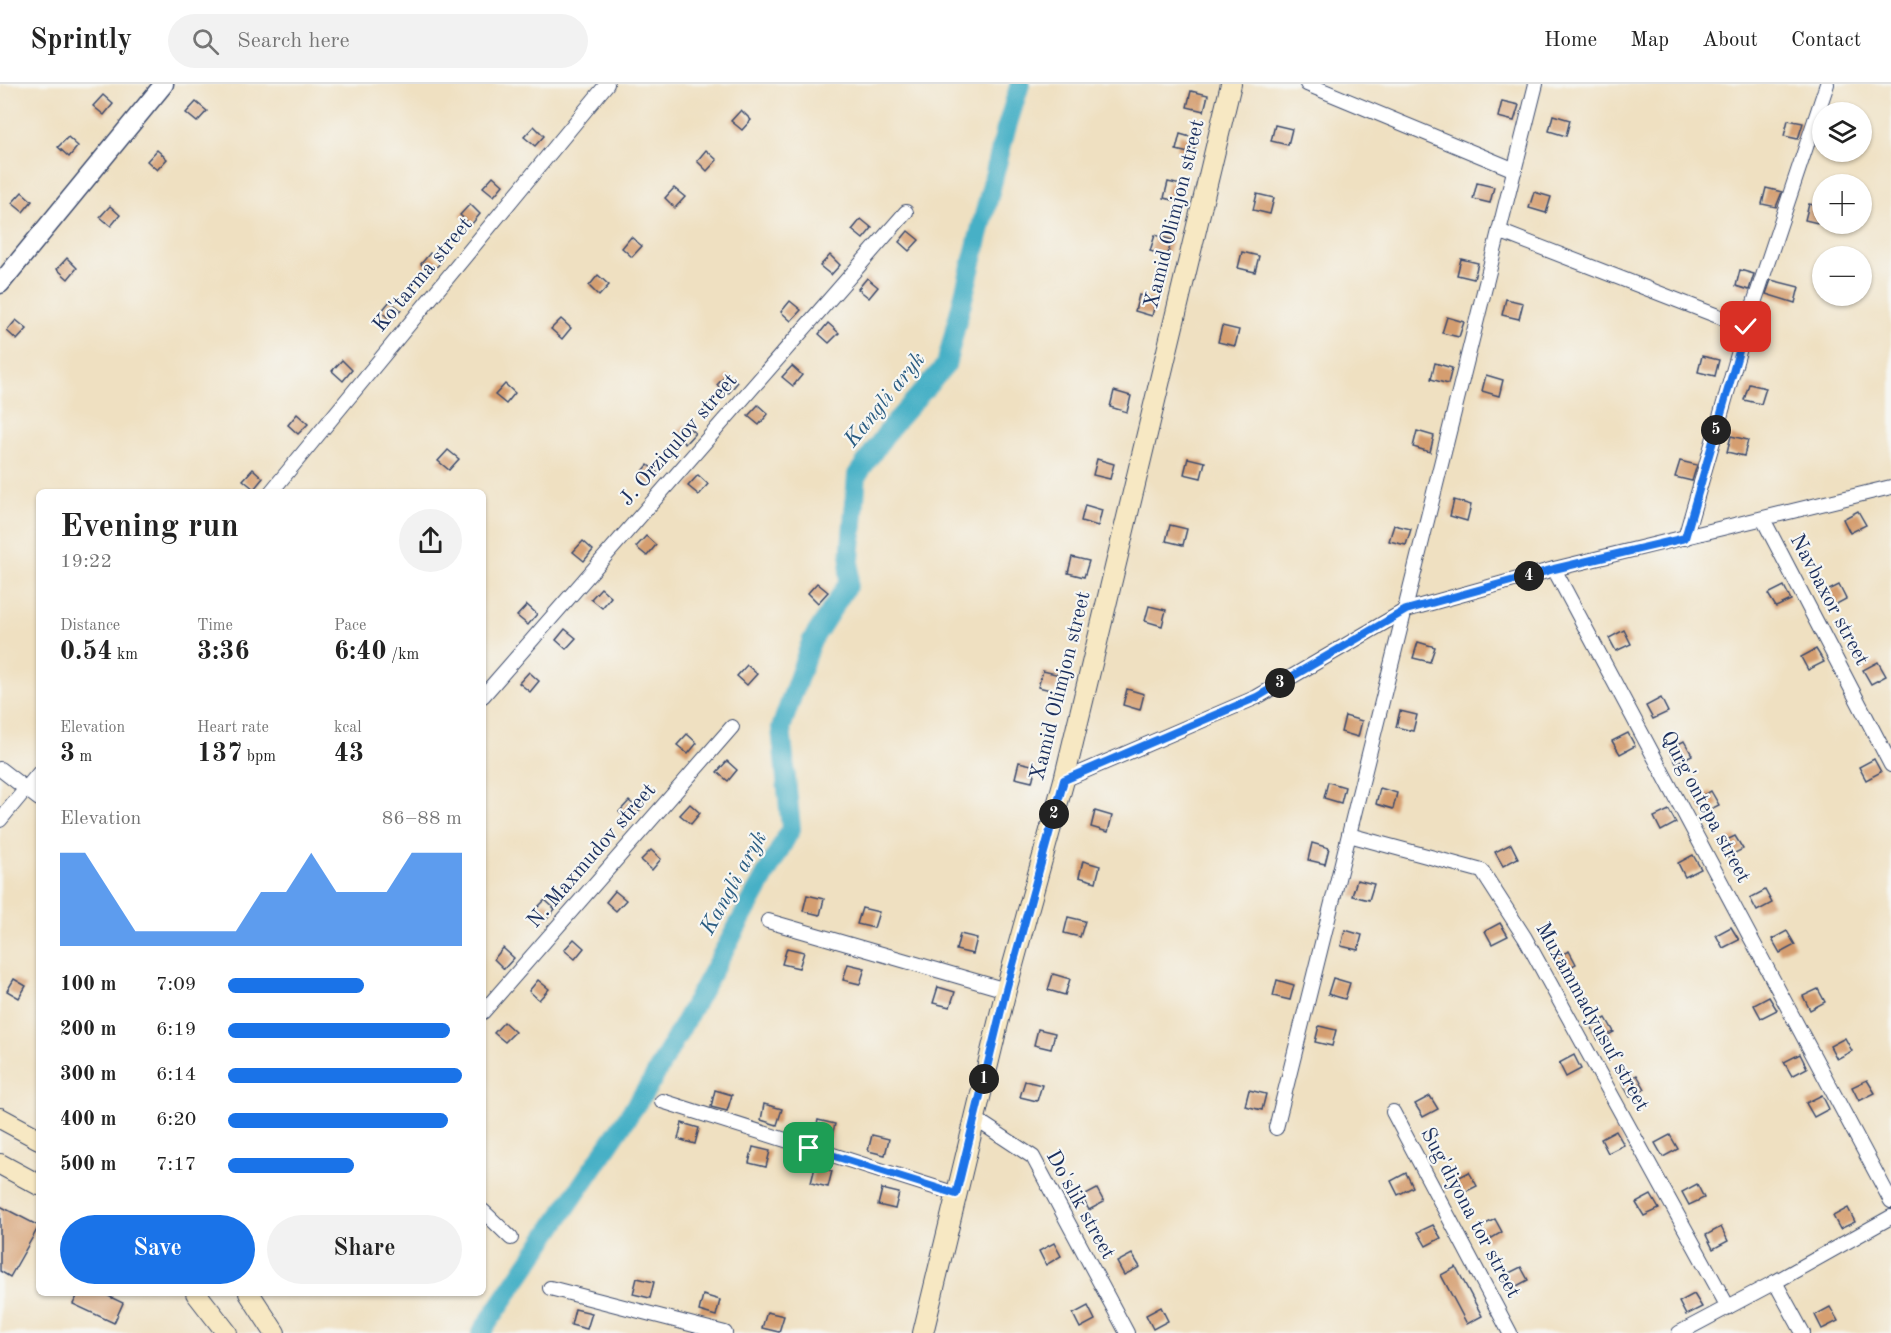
<!DOCTYPE html>
<html lang="en">
<head>
<meta charset="utf-8">
<style>
  body { margin:0; font-family:"Old Standard TT",serif; background:#f2f2f2; color:#222; height:100vh; display:flex; flex-direction:column; font-size:22px; white-space:nowrap }
  * { box-sizing:border-box; margin:0 }
  p { font-size:20px; color:#767676 }
  .icon { flex:none; width:33px; height:33px; fill:none; stroke:currentColor; stroke-width:2; stroke-linecap:round; stroke-linejoin:round }
  .map { position:relative; flex:1; overflow:hidden }
  .side { position:absolute; left:36px; top:405px; width:450px; height:807px; display:flex; flex-direction:column; background:#fff; border-radius:9px; box-shadow:0 2px 4px #0004 }
  .side>* { flex:none }
  .buttons { position:absolute; left:1812px; top:18px; display:grid; gap:12px }
  .buttons a { display:grid; place-items:center; width:60px; height:60px; border-radius:50%; background:#fff; box-shadow:0 2px 4px #0004; font-size:30px }
  .pin { position:absolute; display:grid; place-items:center; width:51px; height:51px; color:#fff; margin:-26px; border-radius:12px; box-shadow:0 3px 9px #0006 }
  .km { position:absolute; width:30px; height:30px; margin:-15px; border-radius:50%; background:#222; color:#fff; font-size:16px; line-height:30px; text-align:center }
  .round { display:grid; place-items:center; flex:none; width:63px; height:63px; border-radius:32px; background:#f2f2f2 }
  .summary { display:flex; align-items:center; justify-content:space-between; height:102px; padding:0 24px }
  h1 { font-size:33px; font-weight:800; line-height:45px }
  .stats { display:grid; grid-template-columns:repeat(3,1fr); gap:9px; height:102px; padding:6px 24px }
  .stats div { display:grid; align-content:center }
  .stats b { font-size:26px; font-weight:800 }
  .stats small { font-size:16px; font-weight:400 }
  .stats p { font-size:16px }
  .chart { height:168px; padding:12px 24px }
  .chart p { display:flex; justify-content:space-between }
  .chart svg { width:100%; height:108px; margin-top:6px; fill:#1a73e8; opacity:.7 }
  .cta { display:flex; gap:12px; margin-top:auto; padding:12px 24px }
  .cta a { flex:1; height:69px; border-radius:36px; background:#1a73e8; color:#fff; font-size:24px; font-weight:800; line-height:69px; text-align:center }
  .cta a+a { background:#f2f2f2; color:#222 }
  ul { padding:0 24px; list-style:none; font-size:20px }
  li { display:grid; grid-template-columns:96px 72px 1fr; align-items:center; height:45px }
  li i { height:15px; border-radius:8px; background:#1a73e8 }
  header { display:flex; align-items:center; gap:36px; box-sizing:border-box; height:84px; padding:0 30px; background:#fff; border-bottom:2px solid #e0e0e0 }
  header strong { font-size:28px }
  nav { display:flex; gap:33px; margin-inline-start:auto; font-size:21px }
  .search { width:420px; height:54px; background:#f2f2f2; display:flex; align-items:center; gap:15px; box-sizing:border-box; padding:0 21px; border-radius:33px; color:#767676; font-size:22px }
  .map>svg:first-child { display:block }
</style>
</head>
<body>
<header>
<strong>Sprintly</strong>
<div class="search"><svg class="icon" aria-label="search" viewBox="0 0 24 24"><circle cx="10" cy="10" r="6"/><path d="M15 15l6 6"/></svg>Search here</div>
<nav><a>Home</a><a>Map</a><a>About</a><a>Contact</a></nav>
</header>
<div class="map">
<svg width="1891" height="1249" viewBox="0 0 1891 1249">
  <rect width="100%" height="100%" fill="#f6f6f2"/>
  <filter id="ink" filterUnits="userSpaceOnUse"><feTurbulence type="fractalNoise" baseFrequency=".0167" numOctaves="2"/><feDisplacementMap in="SourceGraphic" scale="12" xChannelSelector="R" yChannelSelector="G"/><feConvolveMatrix kernelMatrix="1 2 1 2 8 2 1 2 1" color-interpolation-filters="sRGB"/></filter>
  <filter id="wash" filterUnits="userSpaceOnUse"><feTurbulence type="fractalNoise" baseFrequency=".008" numOctaves="4" result="noise"/><feDisplacementMap in="SourceGraphic" scale="24" xChannelSelector="R" yChannelSelector="G"/><feGaussianBlur stdDeviation="1.35" result="paint"/><feColorMatrix in="noise" values="0 0 0 0 0 0 0 0 0 0 0 0 0 0 0 0 0 1.4 0 .05"/><feComposite in="paint" operator="in"/></filter>
  <g filter="url(#wash)">
    <rect width="100%" height="100%" fill="#efe0c1"/>
    <g fill="none" stroke-linecap="round" stroke-linejoin="round">
      <path stroke="#47b0c6" stroke-width="20" d="M481,1249L652,997L791,745L781,644L811,558L848,500L857,391L890,344L946,281L1005,49L1020,0"/>
    </g>
    <g id="blocks">
      <g fill="#d59e70">
        <path d="M1191,7L1208,11L1204,27L1187,23Z"/>
        <path d="M103,11L113,20L104,31L93,22Z"/>
        <path d="M1502,17L1519,21L1514,37L1498,33Z"/>
        <path d="M196,18L207,27L197,38L186,29Z"/>
        <path d="M741,26L751,36L742,46L731,37Z"/>
        <path d="M1553,31L1570,36L1566,52L1549,47Z"/>
        <path d="M1788,36L1803,39L1798,55L1784,52Z"/>
        <path d="M1275,41L1292,45L1288,61L1271,57Z"/>
        <path d="M534,42L544,52L535,62L524,53Z"/>
        <path d="M1180,50L1197,55L1193,70L1176,66Z"/>
        <path d="M68,53L78,62L69,73L58,63Z"/>
        <path d="M157,66L167,75L157,86L147,77Z"/>
        <path d="M706,66L717,76L707,87L697,77Z"/>
        <path d="M493,92L503,101L494,112L483,103Z"/>
        <path d="M1168,98L1185,102L1181,118L1164,114Z"/>
        <path d="M1477,99L1494,103L1490,119L1473,115Z"/>
        <path d="M674,104L685,113L675,124L665,114Z"/>
        <path d="M1766,104L1782,108L1776,123L1762,120Z"/>
        <path d="M22,108L32,117L23,128L12,119Z"/>
        <path d="M1534,108L1551,113L1546,129L1529,124Z"/>
        <path d="M1257,110L1274,114L1270,130L1253,126Z"/>
        <path d="M470,120L480,130L471,141L460,131Z"/>
        <path d="M1809,120L1822,123V140L1805,136Z"/>
        <path d="M110,122L120,131L111,142L100,133Z"/>
        <path d="M861,135L872,144L863,155L852,146Z"/>
        <path d="M908,147L919,156L909,167L899,158Z"/>
        <path d="M1155,151L1172,156L1167,172L1150,167Z"/>
        <path d="M631,153L642,162L632,173L622,164Z"/>
        <path d="M1242,168L1259,172L1255,188L1238,184Z"/>
        <path d="M430,169L441,178L431,189L421,180Z"/>
        <path d="M830,171L840,181L831,191L820,182Z"/>
        <path d="M67,174L77,184L68,195L57,185Z"/>
        <path d="M1461,175L1478,179L1474,195L1457,191Z"/>
        <path d="M1740,186L1754,190L1749,206L1736,202Z"/>
        <path d="M598,191L609,201L599,212L589,202Z"/>
        <path d="M867,194L878,203L869,214L858,205Z"/>
        <path d="M1771,196L1799,203L1795,219L1766,210Z"/>
        <path d="M1139,211L1156,216L1152,232L1135,227Z"/>
        <path d="M1506,215L1523,219L1519,235L1502,231Z"/>
        <path d="M390,217L401,226L392,237L381,228Z"/>
        <path d="M790,217L801,226L791,237L781,228Z"/>
        <path d="M1447,233L1464,238L1459,253L1442,249Z"/>
        <path d="M561,235L571,244L562,255L551,245Z"/>
        <path d="M16,236L27,245L17,256L7,247Z"/>
        <path d="M828,239L839,249L829,259L819,250Z"/>
        <path d="M1222,242L1239,246L1235,262L1218,258Z"/>
        <path d="M1702,272L1719,276L1715,292L1698,288Z"/>
        <path d="M342,276L352,286L343,297L332,287Z"/>
        <path d="M1435,279L1452,284L1448,300L1431,295Z"/>
        <path d="M792,282L802,291L793,302L782,293Z"/>
        <path d="M727,290L737,299L728,310L717,301Z"/>
        <path d="M1486,291L1503,296L1499,312L1482,307Z"/>
        <path d="M505,300L515,309L506,320L495,311Z"/>
        <path d="M1749,300L1766,304L1761,320L1744,316Z"/>
        <path d="M1114,307L1131,312L1127,328L1110,323Z"/>
        <path d="M758,321L768,330L759,341L748,332Z"/>
        <path d="M297,330L308,340L298,350L288,341Z"/>
        <path d="M684,340L695,349L685,360L675,350Z"/>
        <path d="M1417,347L1434,352L1430,368L1413,363Z"/>
        <path d="M1731,352L1748,356L1744,372L1727,368Z"/>
        <path d="M448,366L459,375L449,386L438,377Z"/>
        <path d="M1188,374L1205,378L1201,394L1184,390Z"/>
        <path d="M1097,375L1114,380L1110,395L1093,391Z"/>
        <path d="M1680,377L1697,381L1692,397L1675,393Z"/>
        <path d="M648,381L659,390L649,401L639,392Z"/>
        <path d="M253,385L263,394L254,405L243,396Z"/>
        <path d="M698,391L708,400L699,411L688,402Z"/>
        <path d="M1454,416L1471,421L1467,437L1450,432Z"/>
        <path d="M1085,421L1102,426L1098,442L1081,437Z"/>
        <path d="M1858,427L1866,441L1850,449L1843,435Z"/>
        <path d="M1170,441L1187,445L1183,461L1166,457Z"/>
        <path d="M1394,441L1411,445L1406,461L1389,457Z"/>
        <path d="M646,452L656,461L647,472L636,463Z"/>
        <path d="M583,457L593,466L584,477L573,468Z"/>
        <path d="M1072,473L1089,477L1084,493L1068,489Z"/>
        <path d="M817,499L828,508L818,519L808,509Z"/>
        <path d="M1839,501L1846,515L1831,523L1823,509Z"/>
        <path d="M1784,502L1791,516L1776,523L1768,510Z"/>
        <path d="M601,504L611,513L602,524L591,515Z"/>
        <path d="M527,521L537,530L528,541L517,532Z"/>
        <path d="M1149,522L1166,526L1162,542L1145,537Z"/>
        <path d="M565,545L576,554L566,565L556,556Z"/>
        <path d="M1624,546L1631,560L1616,567L1609,554Z"/>
        <path d="M1418,558L1435,563L1430,578L1413,574Z"/>
        <path d="M1816,565L1824,578L1808,586L1801,573Z"/>
        <path d="M1878,578L1886,592L1871,600L1863,586Z"/>
        <path d="M747,581L757,590L747,601L737,592Z"/>
        <path d="M1043,587L1060,591L1055,607L1038,603Z"/>
        <path d="M529,588L539,597L530,608L519,599Z"/>
        <path d="M1127,605L1144,610L1140,626L1123,621Z"/>
        <path d="M1661,614L1668,628L1653,635L1646,622Z"/>
        <path d="M1400,627L1417,631L1413,647L1396,643Z"/>
        <path d="M1345,632L1362,637L1358,653L1341,648Z"/>
        <path d="M1628,649L1635,662L1620,670L1612,657Z"/>
        <path d="M687,650L697,659L688,670L677,661Z"/>
        <path d="M1684,657L1692,671L1676,679L1669,665Z"/>
        <path d="M1874,675L1881,688L1866,696L1859,683Z"/>
        <path d="M727,677L737,686L728,697L717,688Z"/>
        <path d="M1019,678L1036,682L1032,698L1015,694Z"/>
        <path d="M1328,698L1345,703L1341,719L1324,714Z"/>
        <path d="M1380,704L1397,709L1393,725L1376,720Z"/>
        <path d="M1711,707L1719,721L1703,729L1696,715Z"/>
        <path d="M629,717L640,726L630,737L619,728Z"/>
        <path d="M690,720L700,729L691,740L680,731Z"/>
        <path d="M1669,726L1676,739L1661,747L1654,733Z"/>
        <path d="M1095,727L1112,732L1108,748L1091,743Z"/>
        <path d="M1735,752L1743,765L1727,773L1720,759Z"/>
        <path d="M1312,759L1329,764L1325,780L1308,776Z"/>
        <path d="M1511,760L1518,774L1503,782L1495,768Z"/>
        <path d="M651,766L661,775L652,786L641,776Z"/>
        <path d="M1693,771L1701,785L1685,793L1678,779Z"/>
        <path d="M1083,777L1100,782L1096,798L1079,793Z"/>
        <path d="M1357,796L1374,800L1369,816L1352,812Z"/>
        <path d="M1765,806L1772,819L1757,827L1750,814Z"/>
        <path d="M615,807L626,816L616,827L606,818Z"/>
        <path d="M807,811L824,815L820,831L803,827Z"/>
        <path d="M545,816L555,825L546,836L535,826Z"/>
        <path d="M862,824L879,828L874,844L857,840Z"/>
        <path d="M1068,833L1085,837L1080,853L1064,849Z"/>
        <path d="M1500,839L1508,852L1492,860L1485,847Z"/>
        <path d="M1731,843L1739,856L1723,864L1716,851Z"/>
        <path d="M1345,846L1362,851L1358,866L1341,862Z"/>
        <path d="M1787,847L1795,861L1780,869L1772,855Z"/>
        <path d="M960,850L977,854L973,870L956,866Z"/>
        <path d="M574,855L584,864L575,875L564,866Z"/>
        <path d="M503,864L514,874L504,885L494,875Z"/>
        <path d="M787,864L804,868L799,884L782,880Z"/>
        <path d="M1569,867L1576,880L1561,888L1554,874Z"/>
        <path d="M848,880L865,884L860,900L843,896Z"/>
        <path d="M1053,890L1070,895L1065,911L1048,906Z"/>
        <path d="M1333,894L1350,899L1345,915L1328,910Z"/>
        <path d="M14,895L26,902L19,914L7,907Z"/>
        <path d="M538,896L549,905L539,916L529,907Z"/>
        <path d="M1277,896L1294,901L1290,916L1273,912Z"/>
        <path d="M938,903L955,908L950,923L933,919Z"/>
        <path d="M1818,905L1825,918L1810,926L1803,912Z"/>
        <path d="M1769,913L1777,926L1761,934L1754,921Z"/>
        <path d="M1606,934L1614,948L1598,956L1591,942Z"/>
        <path d="M504,938L515,948L505,958L494,949Z"/>
        <path d="M1319,942L1336,946L1332,962L1315,958Z"/>
        <path d="M1038,945L1055,949L1051,965L1034,961Z"/>
        <path d="M1845,954L1852,967L1837,975L1830,962Z"/>
        <path d="M1800,970L1807,984L1792,992L1784,978Z"/>
        <path d="M1574,971L1581,985L1566,993L1559,979Z"/>
        <path d="M1637,991L1645,1005L1630,1013L1622,999Z"/>
        <path d="M1867,996L1875,1009L1859,1017L1852,1003Z"/>
        <path d="M1025,997L1042,1001L1037,1017L1020,1013Z"/>
        <path d="M715,1006L732,1011L727,1027L711,1023Z"/>
        <path d="M1249,1006L1266,1010L1262,1026L1245,1022Z"/>
        <path d="M1822,1011L1829,1025L1814,1033L1806,1019Z"/>
        <path d="M1430,1012L1438,1025L1423,1033L1415,1020Z"/>
        <path d="M764,1020L782,1025L777,1041L761,1036Z"/>
        <path d="M818,1036L835,1040L831,1055L814,1051Z"/>
        <path d="M682,1039L699,1044L695,1060L678,1055Z"/>
        <path d="M1616,1047L1624,1061L1608,1069L1601,1055Z"/>
        <path d="M872,1051L889,1055L885,1071L868,1067Z"/>
        <path d="M1670,1051L1678,1065L1663,1073L1655,1059Z"/>
        <path d="M753,1063L770,1067L766,1083L749,1079Z"/>
        <path d="M815,1083L832,1087L828,1103L811,1099Z"/>
        <path d="M1469,1088L1477,1102L1461,1110L1454,1096Z"/>
        <path d="M1406,1089L1413,1103L1398,1111L1391,1097Z"/>
        <path d="M1697,1100L1704,1114L1689,1121L1682,1108Z"/>
        <path d="M882,1105L899,1109L895,1125L878,1121Z"/>
        <path d="M1097,1105L1104,1118L1089,1126L1082,1113Z"/>
        <path d="M1651,1111L1659,1125L1644,1132L1636,1119Z"/>
        <path d="M0,1122L39,1142L10,1193L0,1187Z"/>
        <path d="M1848,1124L1855,1138L1840,1145L1833,1132Z"/>
        <path d="M1495,1135L1502,1148L1487,1157L1480,1143Z"/>
        <path d="M1433,1141L1441,1154L1426,1162L1418,1148Z"/>
        <path d="M1721,1143L1728,1157L1713,1165L1706,1151Z"/>
        <path d="M1054,1159L1061,1172L1046,1181L1039,1167Z"/>
        <path d="M1132,1170L1140,1183L1124,1191L1117,1178Z"/>
        <path d="M1456,1183L1482,1232L1467,1240L1441,1191Z"/>
        <path d="M1521,1183L1528,1196L1513,1204L1505,1191Z"/>
        <path d="M637,1194L654,1198L650,1214L633,1210Z"/>
        <path d="M79,1209H102L123,1219L114,1239L73,1220Z"/>
        <path d="M1694,1210L1702,1223L1686,1231L1679,1218Z"/>
        <path d="M703,1211L720,1216L716,1232L699,1227Z"/>
        <path d="M1088,1222L1095,1236L1080,1244L1073,1230Z"/>
        <path d="M1161,1223L1168,1237L1153,1245L1146,1231Z"/>
        <path d="M1830,1223L1838,1237L1822,1245L1815,1231Z"/>
        <path d="M575,1225L592,1229L587,1245L571,1241Z"/>
        <path d="M767,1228L784,1232L779,1248L762,1244Z"/>
      </g>
    </g>
  </g>
  <g filter="url(#ink)">
    <use href="#blocks" fill-opacity="0" stroke="#3b4a6d" stroke-width="1.5"/>
    <g fill="none" stroke-linecap="round" stroke-linejoin="round">
      <defs>
        <g id="minor">
          <path d="M1307,0L1515,86"/>
          <path d="M1499,147L1536,0"/>
          <path d="M271,408L607,0"/>
          <path d="M1763,435L1891,681"/>
          <path d="M1685,454L1746,243"/>
          <path d="M1554,485L1891,403"/>
          <path d="M483,612L906,128"/>
          <path d="M0,685L39,715"/>
          <path d="M1064,696L1257,613L1406,526L1554,485L1891,1117"/>
          <path d="M0,736L39,689"/>
          <path d="M1349,751L1482,787L1525,854L1728,1223"/>
          <path d="M768,837L1006,906"/>
          <path d="M483,928L732,643"/>
          <path d="M662,1017L956,1110"/>
          <path d="M1393,1028L1510,1249"/>
          <path d="M974,1034L1033,1073L1127,1249"/>
          <path d="M1276,1044L1499,147L1746,243L1827,0"/>
          <path d="M483,1127L511,1154"/>
          <path d="M1775,1198L1803,1249"/>
          <path d="M550,1204L725,1249"/>
          <path d="M1679,1249L1775,1198L1891,1133"/>
        </g>
        <path id="tertiary" d="M0,200L164,0"/>
        <g id="secondary">
          <path d="M0,1034L39,1055"/>
          <path d="M0,1080L39,1101"/>
          <path d="M196,1209L227,1249"/>
          <path d="M249,1209L275,1249"/>
          <path d="M923,1249L1006,906L1064,696L1231,0"/>
        </g>
      </defs>
      <use href="#minor" stroke="#3b4a6d" stroke-width="16"/>
      <use href="#tertiary" stroke="#3b4a6d" stroke-width="21"/>
      <use href="#secondary" stroke="#3b4a6d" stroke-width="22"/>
      <use href="#minor" stroke="#fff" stroke-width="14"/>
      <use href="#tertiary" stroke="#fff" stroke-width="18"/>
      <use href="#secondary" stroke="#f7e8c3" stroke-width="20"/>
    </g>
  </g>
  <g fill="none" stroke-linecap="round" stroke-linejoin="round" filter="url(#ink)">
    <defs>
      <path id="route" d="M809,1064L956,1110L1006,906L1064,696L1257,613L1406,526L1554,485L1685,454L1746,243"/>
    </defs>
    <use href="#route" stroke="#fff" stroke-width="12"/>
    <use href="#route" stroke="#1a73e8" stroke-width="8"/>
  </g>
  <g text-anchor="middle" dominant-baseline="central" stroke-width="4.5" stroke-linejoin="round" paint-order="stroke">
    <g font-size="21" fill="#1b2f5e" stroke="#f6f6f2">
      <text transform="translate(1175 130) rotate(-76)">Xamid Olimjon street</text>
      <text transform="translate(423 191) rotate(-50)">Ko'tarma street</text>
      <text transform="translate(679 356) rotate(-49)">J. Orziqulov street</text>
      <text transform="translate(1829 516) rotate(62)">Navbaxor street</text>
      <text transform="translate(1061 602) rotate(-76)">Xamid Olimjon street</text>
      <text transform="translate(1705 723) rotate(62)">Qurg'ontepa street</text>
      <text transform="translate(592 772) rotate(-49)">N. Maxmudov street</text>
      <text transform="translate(1592 933) rotate(61)">Muxammadyusuf street</text>
      <text transform="translate(1080 1121) rotate(61)">Do'slik street</text>
      <text transform="translate(1470 1129) rotate(62)">Sug'diyona tor street</text>
    </g>
    <g font-size="22" font-style="italic" fill="#2a5c82" stroke="#f6f6f2">
      <text transform="translate(885 316) rotate(-51)">Kangli aryk</text>
      <text transform="translate(734 799) rotate(-61)">Kangli aryk</text>
    </g>
  </g>
</svg>
<div class="buttons">
<a><svg class="icon" aria-label="layers" viewBox="0 0 24 24"><path d="M12 4l9 5-9 5-9-5zM3 14l9 5 9-5"/></svg></a>
<a>+</a>
<a>−</a>
</div>
<div class="pin" style="left:809px;top:1064px;background:#1e9e55"><svg class="icon" aria-label="arrive" viewBox="0 0 24 24"><path d="M6 21V4h12l-3 4 3 4H6"/></svg></div>
<div class="pin" style="left:1746px;top:243px;background:#d93025"><svg class="icon" aria-label="check" viewBox="0 0 24 24"><path d="M5 12l5 5 9-10"/></svg></div>
<b class="km" style="left:984px;top:995px">1</b>
<b class="km" style="left:1054px;top:730px">2</b>
<b class="km" style="left:1280px;top:599px">3</b>
<b class="km" style="left:1529px;top:492px">4</b>
<b class="km" style="left:1716px;top:346px">5</b>
<section class="side">
<div class="summary"><div><h1>Evening run</h1><p>19:22</p></div><a class="round"><svg class="icon" aria-label="share" viewBox="0 0 24 24"><path d="M12 15V3M7 8l5-5 5 5M5 13v7h14v-7"/></svg></a></div>
<div class="stats">
<div><p>Distance</p><b>0.54<small> km</small></b></div>
<div><p>Time</p><b>3:36</b></div>
<div><p>Pace</p><b>6:40<small> /km</small></b></div>
</div>
<div class="stats">
<div><p>Elevation</p><b>3<small> m</small></b></div>
<div><p>Heart rate</p><b>137<small> bpm</small></b></div>
<div><p>kcal</p><b>43</b></div>
</div>
<div class="chart"><p><span>Elevation</span>86–88 m</p>
<svg viewBox="0 0 160 44" preserveAspectRatio="none"><path d="M0 44V6L10 6L20 22L30 38L40 38L50 38L60 38L70 38L80 22L90 22L100 6L110 22L120 22L130 22L140 6L150 6L160 6V44z"/></svg>
</div>
<ul>
<li><b>100 m</b>7:09<i style="width:58%"></i></li>
<li><b>200 m</b>6:19<i style="width:95%"></i></li>
<li><b>300 m</b>6:14<i style="width:100%"></i></li>
<li><b>400 m</b>6:20<i style="width:94%"></i></li>
<li><b>500 m</b>7:17<i style="width:54%"></i></li>
</ul>
<div class="cta"><a>Save</a><a>Share</a></div>
</section>
</div>
</body>
</html>
